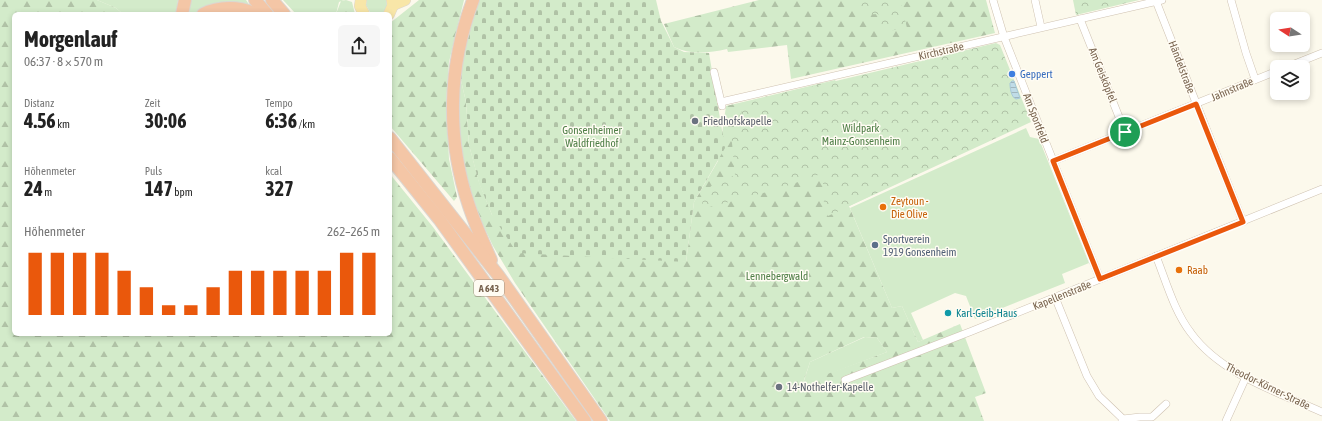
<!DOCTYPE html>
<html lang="de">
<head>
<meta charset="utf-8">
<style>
  body { margin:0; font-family:"Asap Condensed",sans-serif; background:#f6f6f6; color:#222; height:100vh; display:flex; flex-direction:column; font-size:15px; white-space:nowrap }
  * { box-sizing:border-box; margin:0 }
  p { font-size:13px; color:#767676 }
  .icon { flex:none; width:22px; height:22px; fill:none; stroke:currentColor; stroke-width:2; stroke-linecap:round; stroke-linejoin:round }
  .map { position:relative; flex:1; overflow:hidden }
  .panel { position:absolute; left:12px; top:12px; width:380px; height:324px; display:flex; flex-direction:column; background:#fff; border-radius:6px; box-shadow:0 2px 6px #0003 }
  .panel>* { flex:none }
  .needle { width:26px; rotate:282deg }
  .fabs { position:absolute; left:1270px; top:12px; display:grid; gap:8px }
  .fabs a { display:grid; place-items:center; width:40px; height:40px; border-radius:6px; background:#fff; box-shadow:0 2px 6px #0003; font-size:20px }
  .pin { position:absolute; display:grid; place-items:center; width:34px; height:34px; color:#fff; margin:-17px; border:2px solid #fff; border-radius:50%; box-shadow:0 1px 4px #0007 }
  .round { display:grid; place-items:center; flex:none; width:42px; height:42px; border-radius:6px; background:#f6f6f6 }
  .overview { display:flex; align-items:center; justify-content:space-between; height:68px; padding:0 12px }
  h1 { font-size:22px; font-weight:700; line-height:30px }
  .metrics { display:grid; grid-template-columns:repeat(3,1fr); gap:6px; height:68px; padding:4px 12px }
  .metrics div { display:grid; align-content:center }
  .metrics b { font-size:20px; font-weight:700 }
  .metrics small { font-size:11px; font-weight:400 }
  .metrics p { font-size:11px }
  .chart { height:112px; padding:8px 12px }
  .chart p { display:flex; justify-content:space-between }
  .chart svg { width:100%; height:72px; margin-top:4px; stroke:#ea580c; stroke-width:6 }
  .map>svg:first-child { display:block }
</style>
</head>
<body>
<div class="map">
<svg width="1322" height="421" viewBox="0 0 1322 421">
  <defs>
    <pattern id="forest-firs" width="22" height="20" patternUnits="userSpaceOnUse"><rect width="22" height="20" fill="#d3ebca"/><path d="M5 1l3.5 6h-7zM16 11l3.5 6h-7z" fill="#b0c2a6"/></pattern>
    <pattern id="cemetery-stones" width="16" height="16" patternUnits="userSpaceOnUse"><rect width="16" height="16" fill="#d3ebca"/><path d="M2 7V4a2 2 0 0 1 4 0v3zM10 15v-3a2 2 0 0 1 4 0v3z" fill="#b0c2a6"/></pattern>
    <pattern id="park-crowns" width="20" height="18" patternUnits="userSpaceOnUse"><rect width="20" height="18" fill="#d3ebca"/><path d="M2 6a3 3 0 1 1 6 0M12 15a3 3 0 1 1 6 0" fill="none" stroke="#b0c2a6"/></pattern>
    <pattern id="water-rules" width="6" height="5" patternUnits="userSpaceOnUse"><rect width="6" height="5" fill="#c0dce7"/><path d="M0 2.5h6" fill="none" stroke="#a1b6bd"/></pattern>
  </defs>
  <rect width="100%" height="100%" fill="#fcf9ec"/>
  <g fill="#d3ebca">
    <path d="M97,0H178L176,14H123L116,8Z"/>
    <path d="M191,0H246L250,6L201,10L195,14H189Z"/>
    <path d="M283,0H344L339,2L336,14H296Z"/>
    <path d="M367,0H386C388,6 387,11 381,14H371L366,5Z"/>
    <path d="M1026,128L1030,137L1039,139L1089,263L1062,274L1065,283L975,319L966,296L955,293L911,313L923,340L918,342L902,306L892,308L850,208Z"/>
    <path d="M865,337L877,338L887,352L803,384L810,362Z"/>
  </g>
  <g fill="url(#forest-firs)" fill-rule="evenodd">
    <path d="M0,0H97L116,8L123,14H14V334H390V174L433,227L576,421H0Z"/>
    <path d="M346,0L352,2L355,14H336L341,1Z"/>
    <path d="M419,0H464L449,62L446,103L449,159L457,197L454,201L390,126V23Z"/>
    <path d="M759,0H986L995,33L791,79L787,45L728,52L727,49C709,53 690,55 674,47L664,24Z"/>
    <path d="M460,76L466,102L469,145L479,182L492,215L686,262L694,202L718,161L726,106L835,80L904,180L849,206L892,308L902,306L918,342L960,324L986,393L975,397L984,421H610L515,283L493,246L474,206L462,163L457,122ZM864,337L877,338L887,352L803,383L810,362Z"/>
  </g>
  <path fill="url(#cemetery-stones)" d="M479,0H656L661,21L674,47L684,52L709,53L725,148L694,202L686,262L517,253L492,215L479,183L469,145L466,102L460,76L463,54Z"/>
  <g fill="url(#park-crowns)">
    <path d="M857,0H913L901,3L907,28L881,32L878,14L860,15Z"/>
    <path d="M1073,0H1139L1076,15Z"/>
    <path d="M996,43L1000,45L1031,122L828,216L824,204L823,180L818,175L778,189L702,209C702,184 716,184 735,175L731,132L747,102Z"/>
  </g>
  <path fill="url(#water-rules)" stroke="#a7c9d8" d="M1012,81H1014L1020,98L1016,99C1011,97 1010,88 1010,83Z"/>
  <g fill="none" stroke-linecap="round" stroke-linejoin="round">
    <defs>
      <g id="street">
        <path d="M993,0L1004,37L1100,279"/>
        <path d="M1035,0L1041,27"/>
        <path d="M1231,0L1246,53L1255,79"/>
        <path d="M1156,1L1243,222"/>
        <path d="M1080,19L1125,132"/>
        <path d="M1287,67L1322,53"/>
        <path d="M714,72L722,106"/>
        <path d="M721,102L1162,0"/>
        <path d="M1053,161L1277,71"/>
        <path d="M1156,256C1166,281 1174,311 1191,333C1221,374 1277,392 1322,412"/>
        <path d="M1055,297L1087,376L1099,396L1123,419L1122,421"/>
        <path d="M845,380L972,331L1322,189"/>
        <path d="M1123,419L1140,417H1152L1166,404"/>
        <path d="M1226,421L1246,377"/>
      </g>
      <g id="primary">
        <path d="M361,0L360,6L364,14"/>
        <path d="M393,5L405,0"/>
        <path d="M389,14L393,5L392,0"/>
      </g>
      <g id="highway">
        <path d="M255,0L267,14"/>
        <path d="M272,0L284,14"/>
        <path d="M473,0C448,67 446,138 469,206C475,224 483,242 491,260"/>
        <path d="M182,14L185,0"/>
        <path d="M203,14C219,6 239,6 256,14"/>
        <path d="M390,138L498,275L601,421"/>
        <path d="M390,158L439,219L585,421"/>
      </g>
    </defs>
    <use href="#street" stroke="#cfc2b1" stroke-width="8"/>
    <use href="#primary" stroke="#dcd6d1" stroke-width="12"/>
    <use href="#highway" stroke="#dcd6d1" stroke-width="14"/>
    <use href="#street" stroke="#fff" stroke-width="7"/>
    <use href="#primary" stroke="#f8e6a8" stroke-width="11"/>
    <use href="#highway" stroke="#f4c6a6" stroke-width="12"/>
  </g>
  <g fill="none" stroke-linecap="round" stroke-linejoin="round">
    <defs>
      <path id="route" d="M1196,104L1243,222L1100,279L1053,161Z"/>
    </defs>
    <use href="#route" stroke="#fff" stroke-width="8"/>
    <use href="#route" stroke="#ea580c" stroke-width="5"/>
  </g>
  <circle fill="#3f7fe0" stroke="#fffcf3" stroke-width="1.5" cx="1012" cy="74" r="4"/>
  <g fill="#6b7280" stroke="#fffcf3" stroke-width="1.5">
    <circle cx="695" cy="121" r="4"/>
    <circle cx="779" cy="387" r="4"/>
  </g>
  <g fill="#e8710a" stroke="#fffcf3" stroke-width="1.5">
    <circle cx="883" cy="207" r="4"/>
    <circle cx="1179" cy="270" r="4"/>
  </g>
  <circle fill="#5c6f8a" stroke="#fffcf3" stroke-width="1.5" cx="875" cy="245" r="4"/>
  <circle fill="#0f9aa8" stroke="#fffcf3" stroke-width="1.5" cx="948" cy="313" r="4"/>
  <g text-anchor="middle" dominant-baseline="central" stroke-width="3" stroke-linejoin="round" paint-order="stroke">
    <rect fill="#fffcf3" stroke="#a09180" stroke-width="1" x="474" y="280" width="30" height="16" rx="3"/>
    <g font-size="10" font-weight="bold" fill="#78634e">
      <text x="489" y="288">A 643</text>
    </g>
    <g font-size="11" fill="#78634e" stroke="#fffcf3">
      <text transform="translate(941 51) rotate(-13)">Kirchstraße</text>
      <text transform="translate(1182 67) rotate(69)">Händelstraße</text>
      <text transform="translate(1103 75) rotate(68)">Am Geisköpfel</text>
      <text transform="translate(1232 89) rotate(-23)">Jahnstraße</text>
      <text transform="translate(1036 118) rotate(69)">Am Sportfeld</text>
      <text transform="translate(1062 295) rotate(-22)">Kapellenstraße</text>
      <text transform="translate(1268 386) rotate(26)">Theodor-Körner-Straße</text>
    </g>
    <g font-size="11" fill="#366cbe" stroke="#fffcf3" text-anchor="start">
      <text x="1020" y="74">Geppert</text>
    </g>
    <g font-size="11" fill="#5b616d" stroke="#fffcf3" text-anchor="start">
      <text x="703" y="121">Friedhofskapelle</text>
      <text x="787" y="387">14-Nothelfer-Kapelle</text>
    </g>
    <g font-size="11" fill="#4e7e46" stroke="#fffcf3">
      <text x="861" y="128">Wildpark<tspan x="861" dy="13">Mainz-Gonsenheim</tspan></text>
      <text x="592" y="130">Gonsenheimer<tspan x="592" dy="13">Waldfriedhof</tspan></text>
      <text x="777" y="276">Lennebergwald</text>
    </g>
    <g font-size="11" fill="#c56008" stroke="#fffcf3" text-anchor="start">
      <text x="891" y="201">Zeytoun -<tspan x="891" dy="13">Die Olive</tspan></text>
      <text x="1187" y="270">Raab</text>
    </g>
    <g font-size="11" fill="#4e5e75" stroke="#fffcf3" text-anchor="start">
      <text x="883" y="239">Sportverein<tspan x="883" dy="13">1919 Gonsenheim</tspan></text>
    </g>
    <g font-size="11" fill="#0d838f" stroke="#fffcf3" text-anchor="start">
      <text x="956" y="313">Karl-Geib-Haus</text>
    </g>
  </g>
</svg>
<div class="fabs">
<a><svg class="needle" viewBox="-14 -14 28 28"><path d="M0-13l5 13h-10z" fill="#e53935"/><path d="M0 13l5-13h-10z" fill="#767676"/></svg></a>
<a><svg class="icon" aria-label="layers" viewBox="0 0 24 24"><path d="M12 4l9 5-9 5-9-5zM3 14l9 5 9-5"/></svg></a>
</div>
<div class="pin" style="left:1125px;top:132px;background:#1e9e55"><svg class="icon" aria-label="arrive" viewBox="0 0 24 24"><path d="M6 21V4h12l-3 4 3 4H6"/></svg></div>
<section class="panel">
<div class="overview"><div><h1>Morgenlauf</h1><p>06:37 · 8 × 570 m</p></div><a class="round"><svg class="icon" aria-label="share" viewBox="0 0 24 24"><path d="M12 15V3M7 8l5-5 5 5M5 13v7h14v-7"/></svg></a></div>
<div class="metrics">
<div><p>Distanz</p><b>4.56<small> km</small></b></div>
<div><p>Zeit</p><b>30:06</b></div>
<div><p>Tempo</p><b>6:36<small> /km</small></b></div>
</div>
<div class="metrics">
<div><p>Höhenmeter</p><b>24<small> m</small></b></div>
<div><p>Puls</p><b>147<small> bpm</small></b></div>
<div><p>kcal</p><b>327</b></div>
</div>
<div class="chart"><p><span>Höhenmeter</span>262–265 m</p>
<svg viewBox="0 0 160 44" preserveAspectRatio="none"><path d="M5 44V6M15 44V6M25 44V6M35 44V6M45 44V17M55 44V27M65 44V38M75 44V38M85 44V27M95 44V17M105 44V17M115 44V17M125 44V17M135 44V17M145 44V6M155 44V6"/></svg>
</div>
</section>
</div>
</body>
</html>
